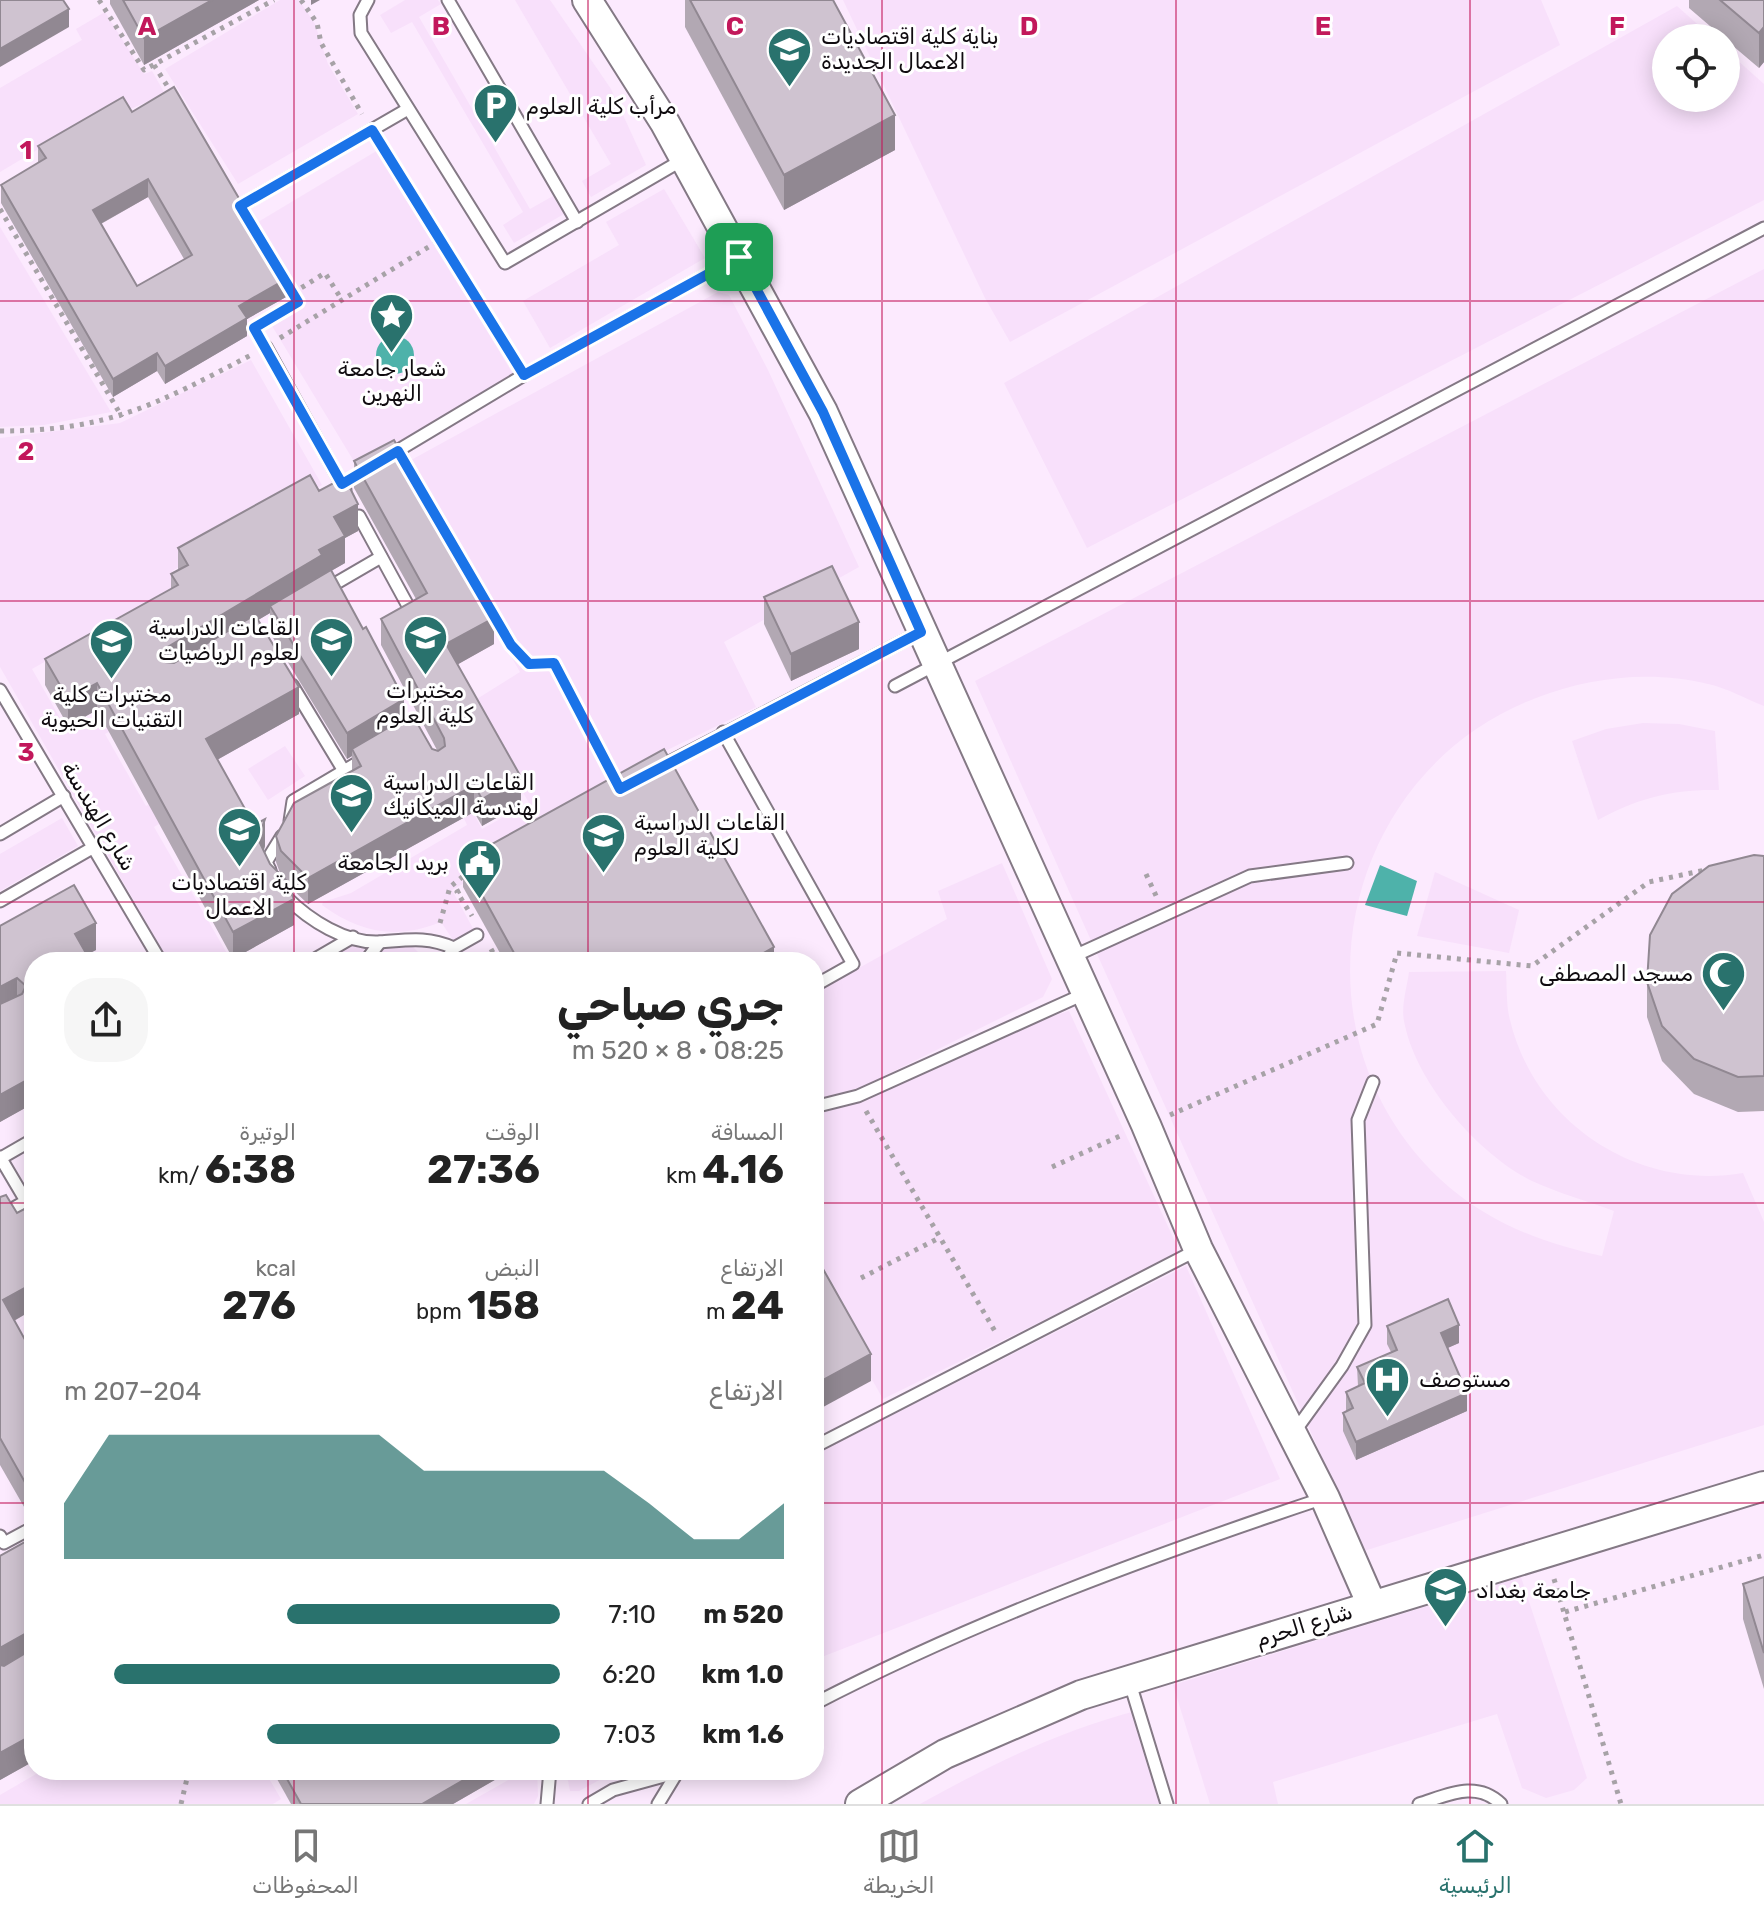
<!DOCTYPE html>
<html lang="ar">
<head>
<meta charset="utf-8">
<style>
  body { margin:0; font-family:Rubik,"Noto Sans Arabic",sans-serif; background:#f6f6f6; color:#222; direction:rtl; height:100vh; display:flex; flex-direction:column; font-size:30px; white-space:nowrap }
  * { box-sizing:border-box; margin:0 }
  p { font-size:26px; color:#767676 }
  .icon { flex:none; width:44px; height:44px; fill:none; stroke:currentColor; stroke-width:2; stroke-linecap:round; stroke-linejoin:round }
  .map { position:relative; flex:1; overflow:hidden; direction:ltr }
  .details { position:absolute; left:24px; top:952px; width:800px; height:828px; display:flex; flex-direction:column; background:#fff; border-radius:32px; box-shadow:0 4px 20px #0003; direction:rtl }
  .details>* { flex:none }
  .tools { position:absolute; left:1652px; top:24px; display:grid; gap:16px }
  .tools a { display:grid; place-items:center; width:88px; height:88px; border-radius:50%; background:#fff; box-shadow:0 4px 20px #0003; font-size:40px }
  .pin { position:absolute; display:grid; place-items:center; width:68px; height:68px; color:#fff; margin:-34px; border-radius:16px; box-shadow:0 4px 12px #0006 }
  .round { display:grid; place-items:center; flex:none; width:84px; height:84px; border-radius:32px; background:#f6f6f6 }
  .summary { display:flex; align-items:center; justify-content:space-between; height:136px; padding:0 40px }
  h1 { font-size:44px; font-weight:700; line-height:60px }
  .figures { display:grid; grid-template-columns:repeat(3,1fr); gap:12px; height:136px; padding:8px 40px }
  .figures div { display:grid; align-content:center }
  .figures b { font-size:40px; font-weight:700 }
  .figures small { font-size:22px; font-weight:400 }
  .figures p { font-size:22px }
  .chart { height:224px; padding:16px 40px }
  .chart p { display:flex; justify-content:space-between }
  .chart svg { width:100%; height:144px; margin-top:8px; fill:#29726d; opacity:.7 }
  ul { padding:0 40px; list-style:none; font-size:26px }
  li { display:grid; grid-template-columns:128px 96px 1fr; align-items:center; height:60px }
  li i { height:20px; border-radius:10px; background:#29726d }
  .tab-bar { display:flex; justify-content:space-around; align-items:center; height:112px; border-top:2px solid #e0e0e0; background:#fff; font-size:22px; color:#767676 }
  .tab-bar a { display:grid; justify-items:center; gap:4px }
  .tab-bar .selected { color:#29726d }
  .map>svg:first-child { display:block }
</style>
</head>
<body>
<div class="map">
<svg width="1764" height="1804" viewBox="0 0 1764 1804">
  <rect width="100%" height="100%" fill="#fffaff"/>
  <path fill="#fceafe" fill-rule="evenodd" d="M0,0H1764V1804H0ZM1666,38H1726V98H1666ZM34,962H814V1770H34Z"/>
  <g fill="#f8e0fb">
    <path d="M280,0H299L315,24L328,64L358,114L238,184L165,69Z"/>
    <path d="M405,0H438L441,4L419,17L530,209L553,196L564,214L514,243L503,225L523,212L412,22L391,33L380,15Z"/>
    <path d="M515,0H550L611,89L646,165L591,197L582,181L611,164Z"/>
    <path d="M843,0H1541L1560,45L1010,342L985,298Z"/>
    <path d="M1677,6L1713,38H1666V98H1726V50L1764,84V200L1087,548L1004,383Z"/>
    <path d="M105,12L144,74L152,71L165,94L112,117L106,109L0,172V88L82,40L76,29Z"/>
    <path d="M378,150L513,374L358,468L269,321L305,300L258,222Z"/>
    <path d="M664,189L705,258L550,348L523,301L619,245L606,222Z"/>
    <path d="M0,227L111,412L44,425L0,427Z"/>
    <path d="M1764,269V706C1746,699 1727,688 1708,684C1651,670 1590,677 1536,698C1339,773 1285,1033 1440,1179C1486,1222 1542,1243 1602,1256L1614,1211C1587,1201 1558,1193 1532,1181C1478,1154 1415,1082 1404,1021C1401,1006 1407,987 1409,972L1506,971C1507,987 1506,1005 1510,1020C1535,1124 1638,1191 1743,1173L1764,1222V1425L1364,1551L975,681Z"/>
    <path d="M718,292L729,295L768,370L859,567L724,642L756,707L659,754L666,771L452,890L475,932L455,943L441,922C397,940 360,933 322,905L323,902L351,893L467,825L461,812L470,807L482,829L529,803L472,702L520,672L402,465Z"/>
    <path d="M251,360L322,485L172,571L180,585L32,669L68,732L110,708L120,726L105,734L146,806L160,798L170,817L154,827L232,962H169L0,667V438L120,423Z"/>
    <path d="M1643,723L1679,724L1715,731L1719,790C1673,789 1638,798 1598,820L1572,741L1606,729Z"/>
    <path d="M285,746L305,776L268,800L248,769Z"/>
    <path d="M62,818L78,846L0,891V854Z"/>
    <path d="M1002,863L1052,979L1043,997L862,1087L814,1100V993L947,919L938,891Z"/>
    <path d="M1435,872L1519,910L1509,953L1417,936Z"/>
    <path d="M355,941L365,950L362,962H318Z"/>
    <path d="M410,944L428,962H374L375,955L383,945Z"/>
    <path d="M1069,1011L1177,1246L1174,1256L883,1399L814,1276V1117L1037,1021Z"/>
    <path d="M1186,1266L1280,1479L814,1660V1455Z"/>
    <path d="M1521,1577L1587,1778L1574,1790L1546,1798L1522,1788L1497,1714L1273,1782L1278,1804H1210L1173,1685Z"/>
    <path d="M1135,1711L1163,1804H920C990,1765 1057,1732 1135,1711Z"/>
    <path d="M43,1770H264L281,1799L273,1804H0V1795Z"/>
    <path d="M526,1770H537L538,1796L534,1804H466Z"/>
    <path d="M566,1770H618L579,1791H570Z"/>
  </g>
  <g fill="#4eb2aa">
    <circle cx="395" cy="355" r="19"/>
    <path d="M1380,865L1417,881L1407,916L1365,905Z"/>
  </g>
  <g fill="none" stroke-linecap="round" stroke-linejoin="round">
    <defs>
      <g id="service">
        <path d="M368,0L360,15L361,33L505,263L684,159"/>
        <path d="M448,0L577,222"/>
        <path d="M240,206L408,109"/>
        <path d="M266,347L345,490"/>
        <path d="M387,457L524,375L737,258"/>
        <path d="M359,516L413,615L410,616"/>
        <path d="M326,589L381,557"/>
        <path d="M292,685L344,771"/>
        <path d="M895,686L1764,228"/>
        <path d="M0,690L161,962"/>
        <path d="M723,732L853,964L814,986"/>
        <path d="M658,768L921,632"/>
        <path d="M290,821L293,801L364,759"/>
        <path d="M0,834L64,796"/>
        <path d="M270,870L266,862L282,836"/>
        <path d="M286,897C309,920 346,944 380,942C408,940 427,936 454,948"/>
        <path d="M0,901L94,847"/>
        <path d="M1072,957L1250,876L1347,863"/>
        <path d="M310,962L353,937"/>
        <path d="M365,962L380,942"/>
        <path d="M445,962L454,948L477,935"/>
        <path d="M814,1107L858,1096L1084,994"/>
        <path d="M0,1157L26,1201L0,1216"/>
        <path d="M1,1158L34,1139"/>
        <path d="M1295,1431L1342,1366L1365,1325L1358,1120L1373,1082"/>
        <path d="M814,1447L1197,1250"/>
        <path d="M0,1536L4,1543L34,1527"/>
        <path d="M1129,1680L1167,1804"/>
        <path d="M814,1704C978,1619 1150,1556 1324,1498"/>
        <path d="M547,1804L550,1770"/>
        <path d="M589,1804L613,1790L686,1770"/>
        <path d="M658,1804L675,1776"/>
        <path d="M1419,1804C1448,1795 1476,1780 1501,1804"/>
      </g>
      <g id="tertiary">
        <path d="M587,0L665,123L823,412L1146,1125L1198,1249L1325,1498L1371,1603"/>
        <path d="M860,1804L945,1754L1081,1695L1764,1486"/>
      </g>
    </defs>
    <use href="#service" stroke="#847985" stroke-width="15"/>
    <use href="#tertiary" stroke="#847985" stroke-width="32"/>
    <g stroke="#a7a2a7" stroke-width="5" stroke-dasharray="4 6" stroke-linecap="butt">
      <path d="M99,0L144,70L274,0"/>
      <path d="M301,0L317,23L321,43L362,114"/>
      <path d="M154,65L173,95"/>
      <path d="M382,147L514,359"/>
      <path d="M0,209L122,417"/>
      <path d="M293,293L325,273L342,300"/>
      <path d="M257,333L254,328L298,302L284,278"/>
      <path d="M280,338L440,240"/>
      <path d="M0,431C109,431 157,404 251,355"/>
      <path d="M456,551L511,645L529,664L554,663L616,781"/>
      <path d="M1146,874L1158,900"/>
      <path d="M469,886L457,892L472,916"/>
      <path d="M440,923L450,887L466,874"/>
      <path d="M491,949L498,962"/>
      <path d="M866,1111L996,1333"/>
      <path d="M1170,1115L1377,1024L1397,953L1532,966L1649,882L1710,869"/>
      <path d="M1052,1167L1120,1136"/>
      <path d="M861,1278L941,1237"/>
      <path d="M1554,1579L1621,1804"/>
      <path d="M1565,1612L1764,1555"/>
      <path d="M181,1804L189,1770"/>
    </g>
    <use href="#service" stroke="#fff" stroke-width="11"/>
    <use href="#tertiary" stroke="#fff" stroke-width="28"/>
  </g>
  <g fill="#b2a8b3" fill-rule="evenodd">
    <path d="M110,0H259L144,65L110,4Z"/>
    <path d="M685,0H833L895,150L784,210L685,27Z"/>
    <path d="M1689,0H1764V62L1759,68L1726,40V38H1724L1689,8Z"/>
    <path d="M132,112L286,297L247,319V336L165,384L157,371L113,397L1,203V185L38,163V146ZM148,197L184,259L137,286L101,224Z"/>
    <path d="M354,461L494,644L458,664L521,804L482,826L474,812L308,904L292,889L294,925L233,959L97,710L68,726L45,685V659L171,589V574L178,571V548L319,491L358,531L345,538V563L331,571L404,719L432,749L437,750L381,645V619L416,599L354,488ZM270,613V633L347,759L352,756V771L276,836V862L280,873L270,864L264,850L265,846L217,760L299,714L258,620Z"/>
    <path d="M764,597L859,649L791,681L764,624Z"/>
    <path d="M1764,856V1111L1738,1112L1694,1094L1662,1061L1647,1017V982Z"/>
    <path d="M463,860L774,962H505L463,887Z"/>
    <path d="M0,926L96,950L87,954L34,962V1103L0,1122Z"/>
    <path d="M0,1197L34,1309L14,1321L34,1356V1520L31,1519L0,1465Z"/>
    <path d="M1387,1326L1459,1343L1447,1348L1467,1411L1356,1460L1343,1431V1413L1346,1411V1392L1358,1386L1357,1367L1391,1352L1387,1344Z"/>
    <path d="M34,1537V1761L0,1780Z"/>
    <path d="M1764,1577V1689L1743,1619V1584Z"/>
    <path d="M272,1770H512L453,1804H291Z"/>
  </g>
  <g fill="#918892">
    <path d="M212,0H259L144,65V38Z"/>
    <path d="M311,0H320L311,5Z"/>
    <path d="M69,9V27L0,67V49Z"/>
    <path d="M1764,27V62L1759,68V33Z"/>
    <path d="M895,115V150L784,210V175Z"/>
    <path d="M148,179V197L93,228V210Z"/>
    <path d="M286,279V297L247,319V336L165,384V366L239,306Z"/>
    <path d="M157,353V371L113,397V379Z"/>
    <path d="M358,504V531L345,538V563L270,606V613L166,675L162,655L166,648L319,550L334,517Z"/>
    <path d="M494,618V644L446,671V644Z"/>
    <path d="M859,622V649L791,681V654Z"/>
    <path d="M97,683V710L68,726V699Z"/>
    <path d="M299,687V714L206,766V739Z"/>
    <path d="M404,699V726L352,749V756L347,759V733Z"/>
    <path d="M521,777V804L482,826V799Z"/>
    <path d="M474,785V812L308,904V878Z"/>
    <path d="M265,819V846L258,866V839Z"/>
    <path d="M292,886V900L294,899V925L233,959V932Z"/>
    <path d="M96,923V950L75,961V934Z"/>
    <path d="M774,947V962H748Z"/>
    <path d="M17,978V1005L0,1013V987Z"/>
    <path d="M34,1076V1103L0,1122V1095Z"/>
    <path d="M34,1283V1309L3,1327V1300Z"/>
    <path d="M1459,1325V1343L1441,1351V1333Z"/>
    <path d="M871,1354V1381L814,1412V1385Z"/>
    <path d="M1467,1393V1411L1356,1460V1442Z"/>
    <path d="M30,1631V1657L0,1675V1648Z"/>
    <path d="M34,1734V1761L0,1780V1753Z"/>
    <path d="M481,1770H512L453,1804H422Z"/>
  </g>
  <g fill="#cfc3d0" stroke="#918892" stroke-width="2" fill-rule="evenodd">
    <path d="M0,0H63L69,9L0,49Z"/>
    <path d="M123,0H212L144,38Z"/>
    <path d="M690,0H833L895,115L784,175Z"/>
    <path d="M1720,0H1764V27L1759,33Z"/>
    <path d="M174,87L286,279L239,306L247,318L165,366L157,353L113,379L1,185L46,158L38,146L123,97L132,112ZM148,179L192,255L137,286L93,210Z"/>
    <path d="M394,440L494,618L446,644L521,777L482,799L474,785L308,878L281,851L276,836L294,803L361,766L352,749L412,714L432,749L438,751L445,746L444,738L381,619L427,593L354,461Z"/>
    <path d="M310,475L319,491L343,478L351,490L358,504L334,517L345,536L319,550L322,555L166,648L162,655L165,662L174,663L255,615L299,687L206,739L254,825L265,819L258,839L270,864L292,886L289,888L294,899L233,932L97,683L68,699L45,659L178,585L171,574L188,565L178,548Z"/>
    <path d="M832,566L859,622L791,654L764,597Z"/>
    <path d="M331,570L363,629L366,627L404,699L347,733L270,606Z"/>
    <path d="M664,749L774,947L748,962H519L463,860Z"/>
    <path d="M1754,855L1764,856V1076L1738,1077L1694,1059L1662,1026L1647,982L1650,935L1672,894L1709,866Z"/>
    <path d="M74,885L96,923L75,934L91,962H34V1076L0,1095V1004L22,994L26,986L17,978L0,987V926Z"/>
    <path d="M6,1195L17,1213L34,1204V1283L3,1300L34,1356V1494L31,1493L0,1438V1197Z"/>
    <path d="M814,1253L871,1354L814,1385Z"/>
    <path d="M1448,1299L1459,1325L1441,1333L1467,1393L1356,1442L1343,1413L1353,1408L1346,1392L1365,1383L1357,1367L1397,1350L1387,1326Z"/>
    <path d="M34,1537V1632L30,1631L0,1648V1556Z"/>
    <path d="M1764,1577V1653L1743,1584Z"/>
    <path d="M34,1648V1734L0,1753V1665L4,1666Z"/>
    <path d="M282,1770H481L422,1804H301Z"/>
  </g>
  <g fill="none" stroke-linecap="round" stroke-linejoin="round">
    <defs>
      <path id="route" d="M372,130L524,375L739,257L823,412L921,632L620,789L554,663L529,664L511,645L398,451L342,484L254,328L298,302L240,206Z"/>
    </defs>
    <use href="#route" stroke="#fff" stroke-width="16"/>
    <use href="#route" stroke="#1a73e8" stroke-width="10"/>
  </g>
  <path fill="none" stroke="#c2185b" stroke-width="2" stroke-opacity="0.55" d="M294,0V962M588,0V962M882,0V1804M1176,0V1804M1470,0V1804M0,301H1764M0,601H1764M0,902H1764M0,1203H34M814,1203H1764M0,1503H34M814,1503H1764M294,1770V1804M588,1770V1804"/>
  <defs>
    <symbol id="university-pin" viewBox="-11 -11 22 30"><path d="M0 17L-7.5 6A9.5 9.5 0 1 1 7.5 6Z" fill="#29726d" stroke="#fff"/><path d="M0-5L7-2L0 1L-7-2ZM-4 1L0 2.5L4 1V4Q0 6-4 4Z" fill="#fff"/></symbol>
    <symbol id="parking-pin" viewBox="-11 -11 22 30"><path d="M0 17L-7.5 6A9.5 9.5 0 1 1 7.5 6Z" fill="#29726d" stroke="#fff"/><path d="M-3.5-5.5H1a3.5 3.5 0 0 1 0 7H-1V5.5H-3.5ZM-1-3.4V-.6H.8a1.4 1.4 0 0 0 0-2.8Z" fill="#fff"/></symbol>
    <symbol id="sight-pin" viewBox="-11 -11 22 30"><path d="M0 17L-7.5 6A9.5 9.5 0 1 1 7.5 6Z" fill="#29726d" stroke="#fff"/><path d="M0-6L1.8-2.2L6-1.7L2.9 1.2L3.7 5.4L0 3.3L-3.7 5.4L-2.9 1.2L-6-1.7L-1.8-2.2Z" fill="#fff"/></symbol>
    <symbol id="civic-pin" viewBox="-11 -11 22 30"><path d="M0 17L-7.5 6A9.5 9.5 0 1 1 7.5 6Z" fill="#29726d" stroke="#fff"/><path d="M-.6-6.5H3V-4.5H.6V-3L4-1V1h2V6H-6V1h2V-1L-.6-3ZM-1.2 2.5V6h2.4V2.5Z" fill="#fff"/></symbol>
    <symbol id="mosque-pin" viewBox="-11 -11 22 30"><path d="M0 17L-7.5 6A9.5 9.5 0 1 1 7.5 6Z" fill="#29726d" stroke="#fff"/><path d="M3.5-4.9A6 6 0 1 0 3.5 4.9A5 5 0 1 1 3.5-4.9Z" fill="#fff"/></symbol>
    <symbol id="hospital-pin" viewBox="-11 -11 22 30"><path d="M0 17L-7.5 6A9.5 9.5 0 1 1 7.5 6Z" fill="#29726d" stroke="#fff"/><path d="M-5-5h3v3.5h4V-5h3V5h-3V1.5h-4V5h-3Z" fill="#fff"/></symbol>
  </defs>
  <g fill-rule="evenodd">
    <use href="#university-pin" x="764" y="24" width="51" height="69"/>
    <use href="#parking-pin" x="470" y="80" width="51" height="69"/>
    <use href="#sight-pin" x="366" y="290" width="51" height="69"/>
    <use href="#university-pin" x="400" y="612" width="51" height="69"/>
    <use href="#university-pin" x="306" y="614" width="51" height="69"/>
    <use href="#university-pin" x="86" y="616" width="51" height="69"/>
    <use href="#university-pin" x="326" y="770" width="51" height="69"/>
    <use href="#university-pin" x="214" y="804" width="51" height="69"/>
    <use href="#university-pin" x="578" y="810" width="51" height="69"/>
    <use href="#civic-pin" x="454" y="836" width="51" height="69"/>
    <use href="#mosque-pin" x="1698" y="948" width="51" height="69"/>
    <use href="#hospital-pin" x="1362" y="1354" width="51" height="69"/>
    <use href="#university-pin" x="1420" y="1564" width="51" height="69"/>
  </g>
  <g text-anchor="middle" dominant-baseline="central" stroke-width="6" stroke-linejoin="round" paint-order="stroke">
    <g font-size="22" fill="#100c10" stroke="#fff" text-anchor="start">
      <text x="821" y="36">بناية كلية اقتصاديات<tspan x="821" dy="25">الاعمال الجديدة</tspan></text>
      <text x="526" y="106">مرأب كلية العلوم</text>
      <text x="392" y="368" text-anchor="middle">شعار جامعة<tspan x="392" dy="25">النهرين</tspan></text>
      <text x="300" y="627" text-anchor="end">القاعات الدراسية<tspan x="300" dy="25">لعلوم الرياضيات</tspan></text>
      <text x="425" y="690" text-anchor="middle">مختبرات<tspan x="425" dy="25">كلية العلوم</tspan></text>
      <text x="112" y="694" text-anchor="middle">مختبرات كلية<tspan x="112" dy="25">التقنيات الحيوية</tspan></text>
      <text x="383" y="782">القاعات الدراسية<tspan x="383" dy="25">لهندسة الميكانيك</tspan></text>
      <text x="634" y="822">القاعات الدراسية<tspan x="634" dy="25">لكلية العلوم</tspan></text>
      <text x="449" y="862" text-anchor="end">بريد الجامعة</text>
      <text x="239" y="882" text-anchor="middle">كلية اقتصاديات<tspan x="239" dy="25">الاعمال</tspan></text>
      <text x="1693" y="973" text-anchor="end">مسجد المصطفى</text>
      <text x="1419" y="1379">مستوصف</text>
      <text x="1476" y="1590">جامعة بغداد</text>
    </g>
    <g font-size="22" fill="#100c10" stroke="#fff">
      <text transform="translate(99 816) rotate(59)">شارع الهندسة</text>
      <text transform="translate(1304 1625) rotate(-17)">شارع الحرم</text>
    </g>
  </g>
  <g font-size="26" text-anchor="middle" font-weight="bold" fill="#c2185b" stroke="#fff" stroke-width="6" stroke-linejoin="round" paint-order="stroke">
    <text x="147" y="35">A</text>
    <text x="441" y="35">B</text>
    <text x="735" y="35">C</text>
    <text x="1029" y="35">D</text>
    <text x="1323" y="35">E</text>
    <text x="1617" y="35">F</text>
    <text x="26" y="159">1</text>
    <text x="26" y="460">2</text>
    <text x="26" y="761">3</text>
  </g>
</svg>
<div class="tools">
<a><svg class="icon" aria-label="locate" viewBox="0 0 24 24"><circle cx="12" cy="12" r="6"/><path d="M12 2v4M12 18v4M2 12h4M18 12h4"/></svg></a>
</div>
<div class="pin" style="left:739px;top:257px;background:#1e9e55"><svg class="icon" aria-label="arrive" viewBox="0 0 24 24"><path d="M6 21V4h12l-3 4 3 4H6"/></svg></div>
<section class="details">
<div class="summary"><div><h1>جري صباحي</h1><p>08:25 · 8 × 520 m</p></div><a class="round"><svg class="icon" aria-label="share" viewBox="0 0 24 24"><path d="M12 15V3M7 8l5-5 5 5M5 13v7h14v-7"/></svg></a></div>
<div class="figures">
<div><p>المسافة</p><b>4.16<small> km</small></b></div>
<div><p>الوقت</p><b>27:36</b></div>
<div><p>الوتيرة</p><b>6:38<small> /km</small></b></div>
</div>
<div class="figures">
<div><p>الارتفاع</p><b>24<small> m</small></b></div>
<div><p>النبض</p><b>158<small> bpm</small></b></div>
<div><p>kcal</p><b>276</b></div>
</div>
<div class="chart"><p><span>الارتفاع</span>204–207 m</p>
<svg viewBox="0 0 160 44" preserveAspectRatio="none"><path d="M0 44V27L10 6L20 6L30 6L40 6L50 6L60 6L70 6L80 17L90 17L100 17L110 17L120 17L130 27L140 38L150 38L160 27V44z"/></svg>
</div>
<ul>
<li><b>520 m</b>7:10<i style="width:55%"></i></li>
<li><b>1.0 km</b>6:20<i style="width:90%"></i></li>
<li><b>1.6 km</b>7:03<i style="width:59%"></i></li>
</ul>
</section>
</div>
<nav class="tab-bar">
<a class="selected"><svg class="icon" aria-label="home" viewBox="0 0 24 24"><path d="M3 11l9-7 9 7M6 9v11h12V9"/></svg>الرئيسية</a>
<a><svg class="icon" aria-label="map" viewBox="0 0 24 24"><path d="M3 6l6-2 6 2 6-2v14l-6 2-6-2-6 2zM9 4v14M15 6v14"/></svg>الخريطة</a>
<a><svg class="icon" aria-label="saved" viewBox="0 0 24 24"><path d="M7 4h10v16l-5-4-5 4z"/></svg>المحفوظات</a>
</nav>
</body>
</html>
